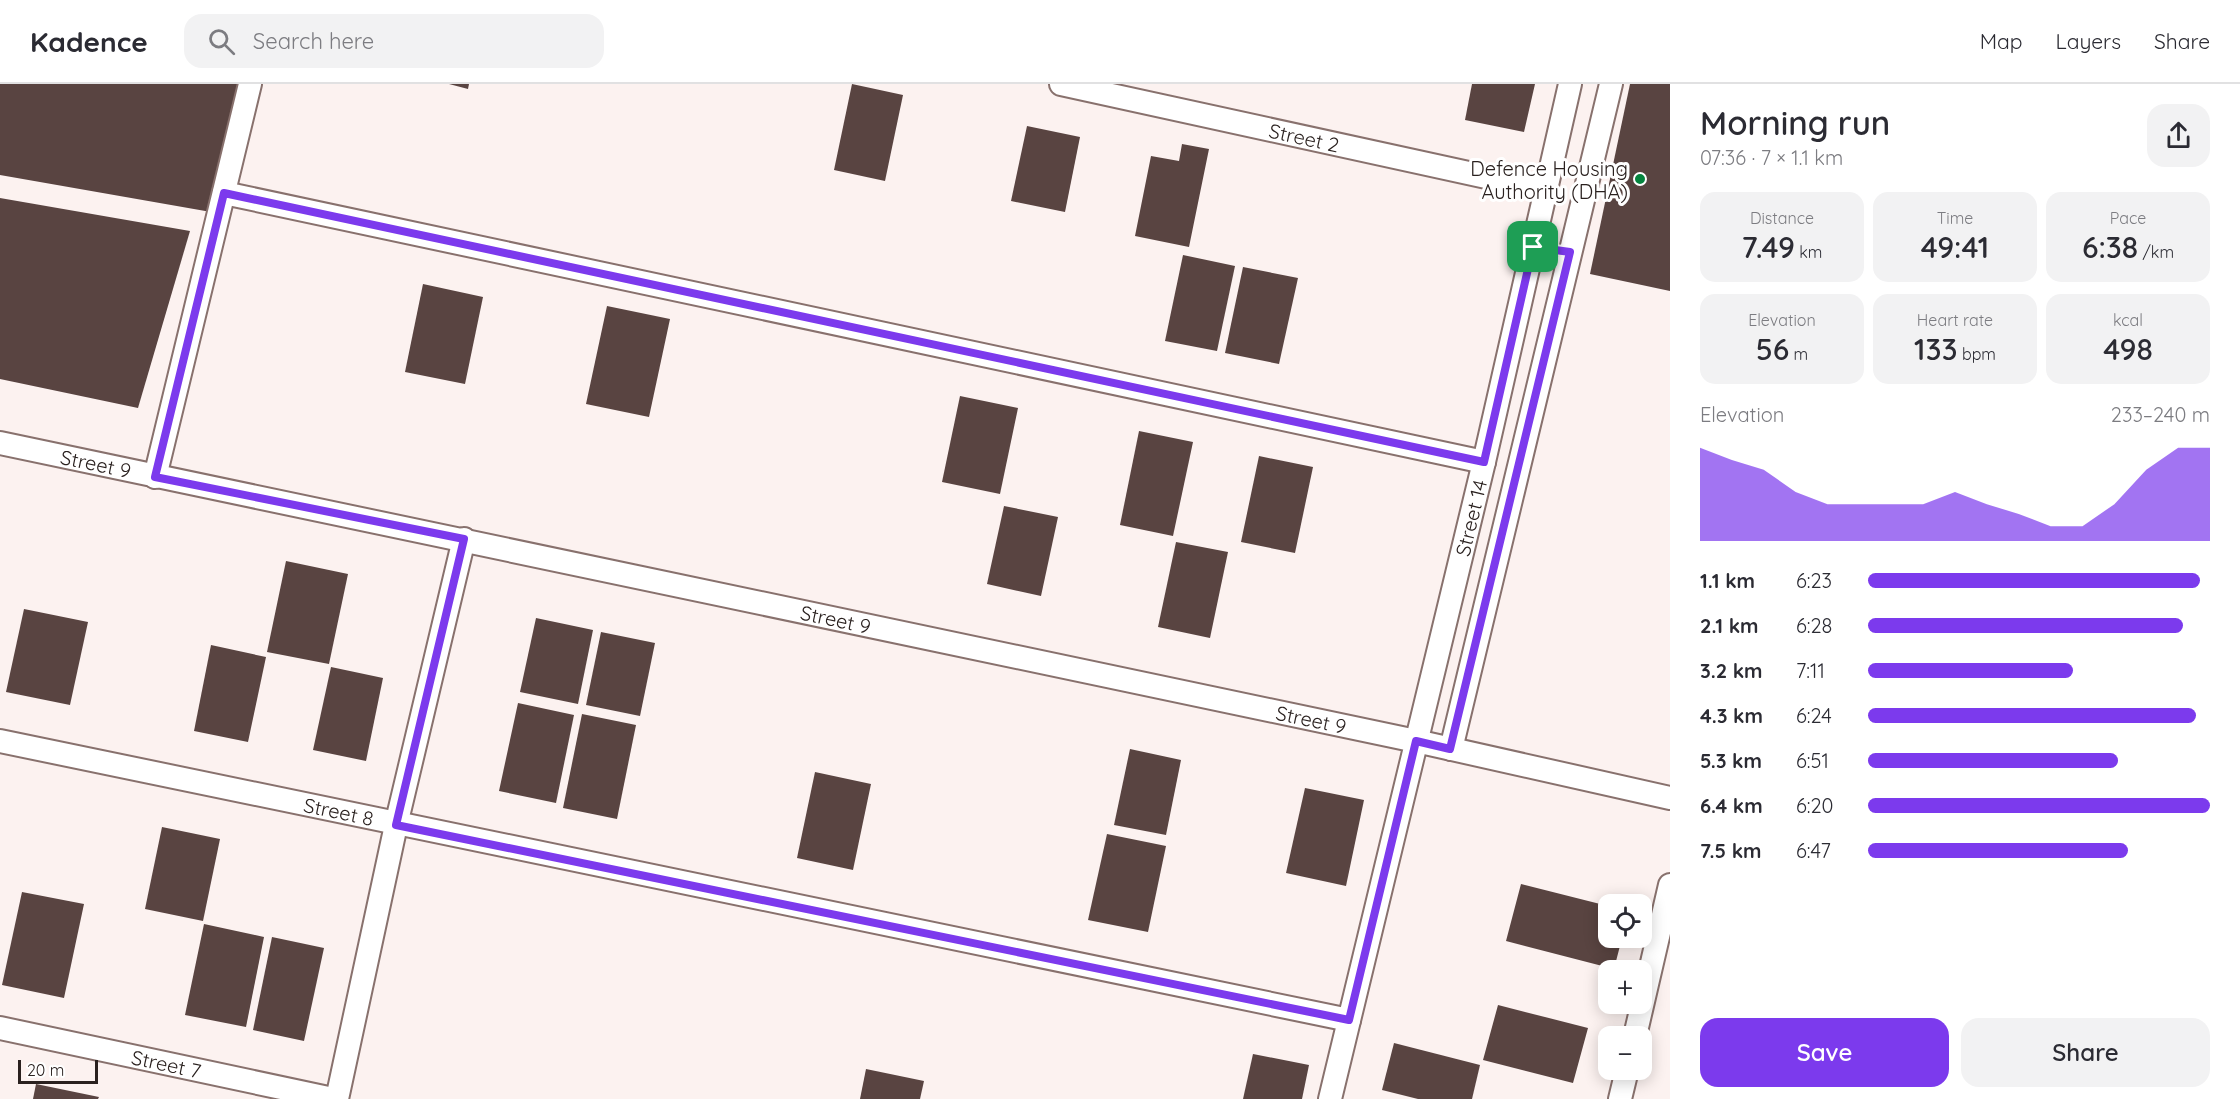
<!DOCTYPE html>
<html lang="en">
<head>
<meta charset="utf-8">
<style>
  body { margin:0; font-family:Quicksand,sans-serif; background:#f2f2f3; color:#2b2b33; height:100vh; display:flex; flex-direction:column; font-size:22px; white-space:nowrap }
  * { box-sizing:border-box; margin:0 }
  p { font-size:20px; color:#7c7c81 }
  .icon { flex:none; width:33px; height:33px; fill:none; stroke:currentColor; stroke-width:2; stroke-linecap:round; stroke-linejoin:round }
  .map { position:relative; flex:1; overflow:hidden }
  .drawer { display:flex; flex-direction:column; background:#fff; width:570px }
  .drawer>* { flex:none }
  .fabs { position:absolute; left:1598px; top:810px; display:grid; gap:12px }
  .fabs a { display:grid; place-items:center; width:54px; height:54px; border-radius:12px; background:#fff; box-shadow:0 3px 15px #0003; font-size:30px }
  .scale { position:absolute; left:18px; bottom:15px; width:80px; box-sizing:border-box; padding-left:6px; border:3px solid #2a211f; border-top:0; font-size:16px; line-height:21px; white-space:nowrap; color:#2a211f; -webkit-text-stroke:4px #fff; paint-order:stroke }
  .pin { position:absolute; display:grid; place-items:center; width:51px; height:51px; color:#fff; margin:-26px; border-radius:12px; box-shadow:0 3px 9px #0006 }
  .round { display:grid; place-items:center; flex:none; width:63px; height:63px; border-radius:18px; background:#f2f2f3 }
  .summary { display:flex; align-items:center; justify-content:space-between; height:102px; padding:0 30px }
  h1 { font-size:33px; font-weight:600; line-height:45px }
  .figures { display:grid; grid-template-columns:repeat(3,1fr); gap:9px; height:102px; padding:6px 30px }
  .figures div { display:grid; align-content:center; border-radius:15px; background:#f2f2f3; text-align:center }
  .figures b { font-size:30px; font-weight:600 }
  .figures small { font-size:16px; font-weight:400 }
  .figures p { font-size:16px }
  .chart { height:168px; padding:12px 30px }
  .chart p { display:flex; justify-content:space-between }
  .chart svg { width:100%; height:108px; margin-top:6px; fill:#7c3aed; opacity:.7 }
  .action { display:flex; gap:12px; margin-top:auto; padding:12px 30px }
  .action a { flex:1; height:69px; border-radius:18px; background:#7c3aed; color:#fff; font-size:24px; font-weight:600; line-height:69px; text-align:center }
  .action a+a { background:#f2f2f3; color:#2b2b33 }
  ul { padding:0 30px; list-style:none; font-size:20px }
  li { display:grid; grid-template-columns:96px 72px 1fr; align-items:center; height:45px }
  li i { height:15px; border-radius:8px; background:#7c3aed }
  header { display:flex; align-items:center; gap:36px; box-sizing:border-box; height:84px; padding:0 30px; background:#fff; border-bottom:2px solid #e1e1e2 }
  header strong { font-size:28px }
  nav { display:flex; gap:33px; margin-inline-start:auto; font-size:21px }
  .search { width:420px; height:54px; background:#f2f2f3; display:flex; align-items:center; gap:15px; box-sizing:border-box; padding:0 21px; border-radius:18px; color:#7c7c81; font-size:22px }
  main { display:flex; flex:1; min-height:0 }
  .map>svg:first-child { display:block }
</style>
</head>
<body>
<header>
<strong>Kadence</strong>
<div class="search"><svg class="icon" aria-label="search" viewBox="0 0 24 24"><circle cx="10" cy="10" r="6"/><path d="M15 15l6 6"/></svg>Search here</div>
<nav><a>Map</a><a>Layers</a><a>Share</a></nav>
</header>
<main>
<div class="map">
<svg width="1670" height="1015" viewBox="0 0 1670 1015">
  <rect width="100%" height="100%" fill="#fcf2f0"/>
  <g fill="#594441">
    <path d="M0,0H239L211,128L0,91Z"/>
    <path d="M449,0H469L468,5Z"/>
    <path d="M852,0L903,11L885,97L834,86Z"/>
    <path d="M1472,0H1535L1524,48L1465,36Z"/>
    <path d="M1630,0H1670V207L1590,190Z"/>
    <path d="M1027,42L1080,53L1065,128L1011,117Z"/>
    <path d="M1182,60L1209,65L1189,163L1135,152L1151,72L1179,77Z"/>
    <path d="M0,114L190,147L138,324L0,295Z"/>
    <path d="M1183,171L1235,182L1217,267L1165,257Z"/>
    <path d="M1243,183L1298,194L1279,280L1225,269Z"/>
    <path d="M423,200L483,213L465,300L405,288Z"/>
    <path d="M607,222L670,235L649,333L586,320Z"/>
    <path d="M960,312L1018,324L1000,410L942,398Z"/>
    <path d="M1139,347L1193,358L1173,452L1120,441Z"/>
    <path d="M1259,372L1313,383L1295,469L1241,458Z"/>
    <path d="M1004,422L1058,433L1041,512L987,500Z"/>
    <path d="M1176,458L1228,468L1210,554L1158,543Z"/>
    <path d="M286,477L348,490L329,580L267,568Z"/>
    <path d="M24,525L88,538L70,621L6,608Z"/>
    <path d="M536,534L593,546L578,620L520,608Z"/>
    <path d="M601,548L655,559L640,632L586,621Z"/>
    <path d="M211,561L266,573L248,658L194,647Z"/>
    <path d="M331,583L383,594L366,677L313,666Z"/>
    <path d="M518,619L574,631L556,719L499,707Z"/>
    <path d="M582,630L636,641L617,735L563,724Z"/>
    <path d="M1130,665L1181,676L1166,751L1114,741Z"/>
    <path d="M815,688L871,700L853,786L797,774Z"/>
    <path d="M1305,704L1364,716L1346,802L1286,789Z"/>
    <path d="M162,743L220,755L203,837L145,825Z"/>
    <path d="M1107,750L1166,762L1148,848L1088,836Z"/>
    <path d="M1521,800L1608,822V854H1622L1614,885L1506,857Z"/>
    <path d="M22,808L84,820L64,914L2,901Z"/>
    <path d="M204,840L264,853L246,943L185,931Z"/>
    <path d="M272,853L324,864L304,957L253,946Z"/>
    <path d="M1498,921L1588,944L1573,999L1483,976Z"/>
    <path d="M1394,959L1480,981L1472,1015H1418L1382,1006Z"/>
    <path d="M1253,970L1309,981L1302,1015H1243Z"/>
    <path d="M866,985L924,997L920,1015H860Z"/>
    <path d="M36,1000L99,1013L98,1015H33Z"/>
  </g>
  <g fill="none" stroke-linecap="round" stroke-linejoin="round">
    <defs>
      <g id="minor">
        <path id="s1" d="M1061,0L1546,106"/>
        <path d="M224,109L1484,378"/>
        <path id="s2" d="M0,359L1416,657L1670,714"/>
        <path d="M155,393L250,0"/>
        <path id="s3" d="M0,657L1349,936"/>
        <path d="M1451,665L1611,0"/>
        <path id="s4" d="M0,944L333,1015"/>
        <path d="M1635,952L1670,801"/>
        <path d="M337,1015L396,741L464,455"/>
        <path id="s5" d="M1330,1015L1484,378L1570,0"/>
        <path d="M1620,1015L1627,986"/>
      </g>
    </defs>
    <use href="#minor" stroke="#88716d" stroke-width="26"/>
    <use href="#minor" stroke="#fff" stroke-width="22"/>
  </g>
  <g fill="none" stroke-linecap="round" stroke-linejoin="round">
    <defs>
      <path id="route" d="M224,109L1484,378L1533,163L1570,168L1450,665L1416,657L1349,936L396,741L464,455L155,393Z"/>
    </defs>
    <use href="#route" stroke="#fff" stroke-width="12"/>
    <use href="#route" stroke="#7c3aed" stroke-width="8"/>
  </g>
  <circle fill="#05843e" stroke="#fff" stroke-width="2" cx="1640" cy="95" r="6"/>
  <g text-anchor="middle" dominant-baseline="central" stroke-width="6" stroke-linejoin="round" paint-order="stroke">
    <g font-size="20" fill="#2a211f" stroke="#fff">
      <text stroke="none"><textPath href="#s1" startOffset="249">Street 2</textPath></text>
      <text stroke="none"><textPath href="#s2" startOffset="98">Street 9</textPath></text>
      <text stroke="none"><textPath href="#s5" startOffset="598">Street 14</textPath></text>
      <text stroke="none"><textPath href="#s2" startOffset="854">Street 9</textPath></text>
      <text stroke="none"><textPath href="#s2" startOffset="1340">Street 9</textPath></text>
      <text stroke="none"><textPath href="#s3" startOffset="346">Street 8</textPath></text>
      <text stroke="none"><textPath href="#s4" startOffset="170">Street 7</textPath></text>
    </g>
    <g font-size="20" fill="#2a211f" stroke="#fff" text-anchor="end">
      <text x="1628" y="84">Defence Housing<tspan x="1628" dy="23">Authority (DHA)</tspan></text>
    </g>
  </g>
</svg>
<div class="fabs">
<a><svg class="icon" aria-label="locate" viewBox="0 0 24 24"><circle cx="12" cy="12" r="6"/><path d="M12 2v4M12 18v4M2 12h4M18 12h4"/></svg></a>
<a>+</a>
<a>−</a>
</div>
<div class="scale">20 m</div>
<div class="pin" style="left:1533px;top:163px;background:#1e9e55"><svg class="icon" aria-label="arrive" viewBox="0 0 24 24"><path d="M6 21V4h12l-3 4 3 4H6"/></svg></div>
</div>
<section class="drawer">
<div class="summary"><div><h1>Morning run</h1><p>07:36 · 7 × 1.1 km</p></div><a class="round"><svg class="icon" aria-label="share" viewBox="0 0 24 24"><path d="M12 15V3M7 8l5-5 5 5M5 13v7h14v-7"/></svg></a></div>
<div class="figures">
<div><p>Distance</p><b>7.49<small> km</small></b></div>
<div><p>Time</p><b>49:41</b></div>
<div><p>Pace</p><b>6:38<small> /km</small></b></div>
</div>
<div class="figures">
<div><p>Elevation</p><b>56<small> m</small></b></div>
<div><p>Heart rate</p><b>133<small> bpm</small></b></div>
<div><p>kcal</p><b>498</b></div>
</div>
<div class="chart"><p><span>Elevation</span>233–240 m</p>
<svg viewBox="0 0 160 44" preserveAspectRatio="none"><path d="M0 44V6L10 11L20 15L30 24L40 29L50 29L60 29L70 29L80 24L90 29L100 33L110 38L120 38L130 29L140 15L150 6L160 6V44z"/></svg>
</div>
<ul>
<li><b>1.1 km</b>6:23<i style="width:97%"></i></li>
<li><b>2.1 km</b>6:28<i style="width:92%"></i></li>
<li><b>3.2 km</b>7:11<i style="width:60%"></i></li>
<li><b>4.3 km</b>6:24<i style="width:96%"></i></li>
<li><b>5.3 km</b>6:51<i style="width:73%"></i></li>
<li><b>6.4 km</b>6:20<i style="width:100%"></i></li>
<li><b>7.5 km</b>6:47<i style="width:76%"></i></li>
</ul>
<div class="action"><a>Save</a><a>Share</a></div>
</section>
</main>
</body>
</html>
